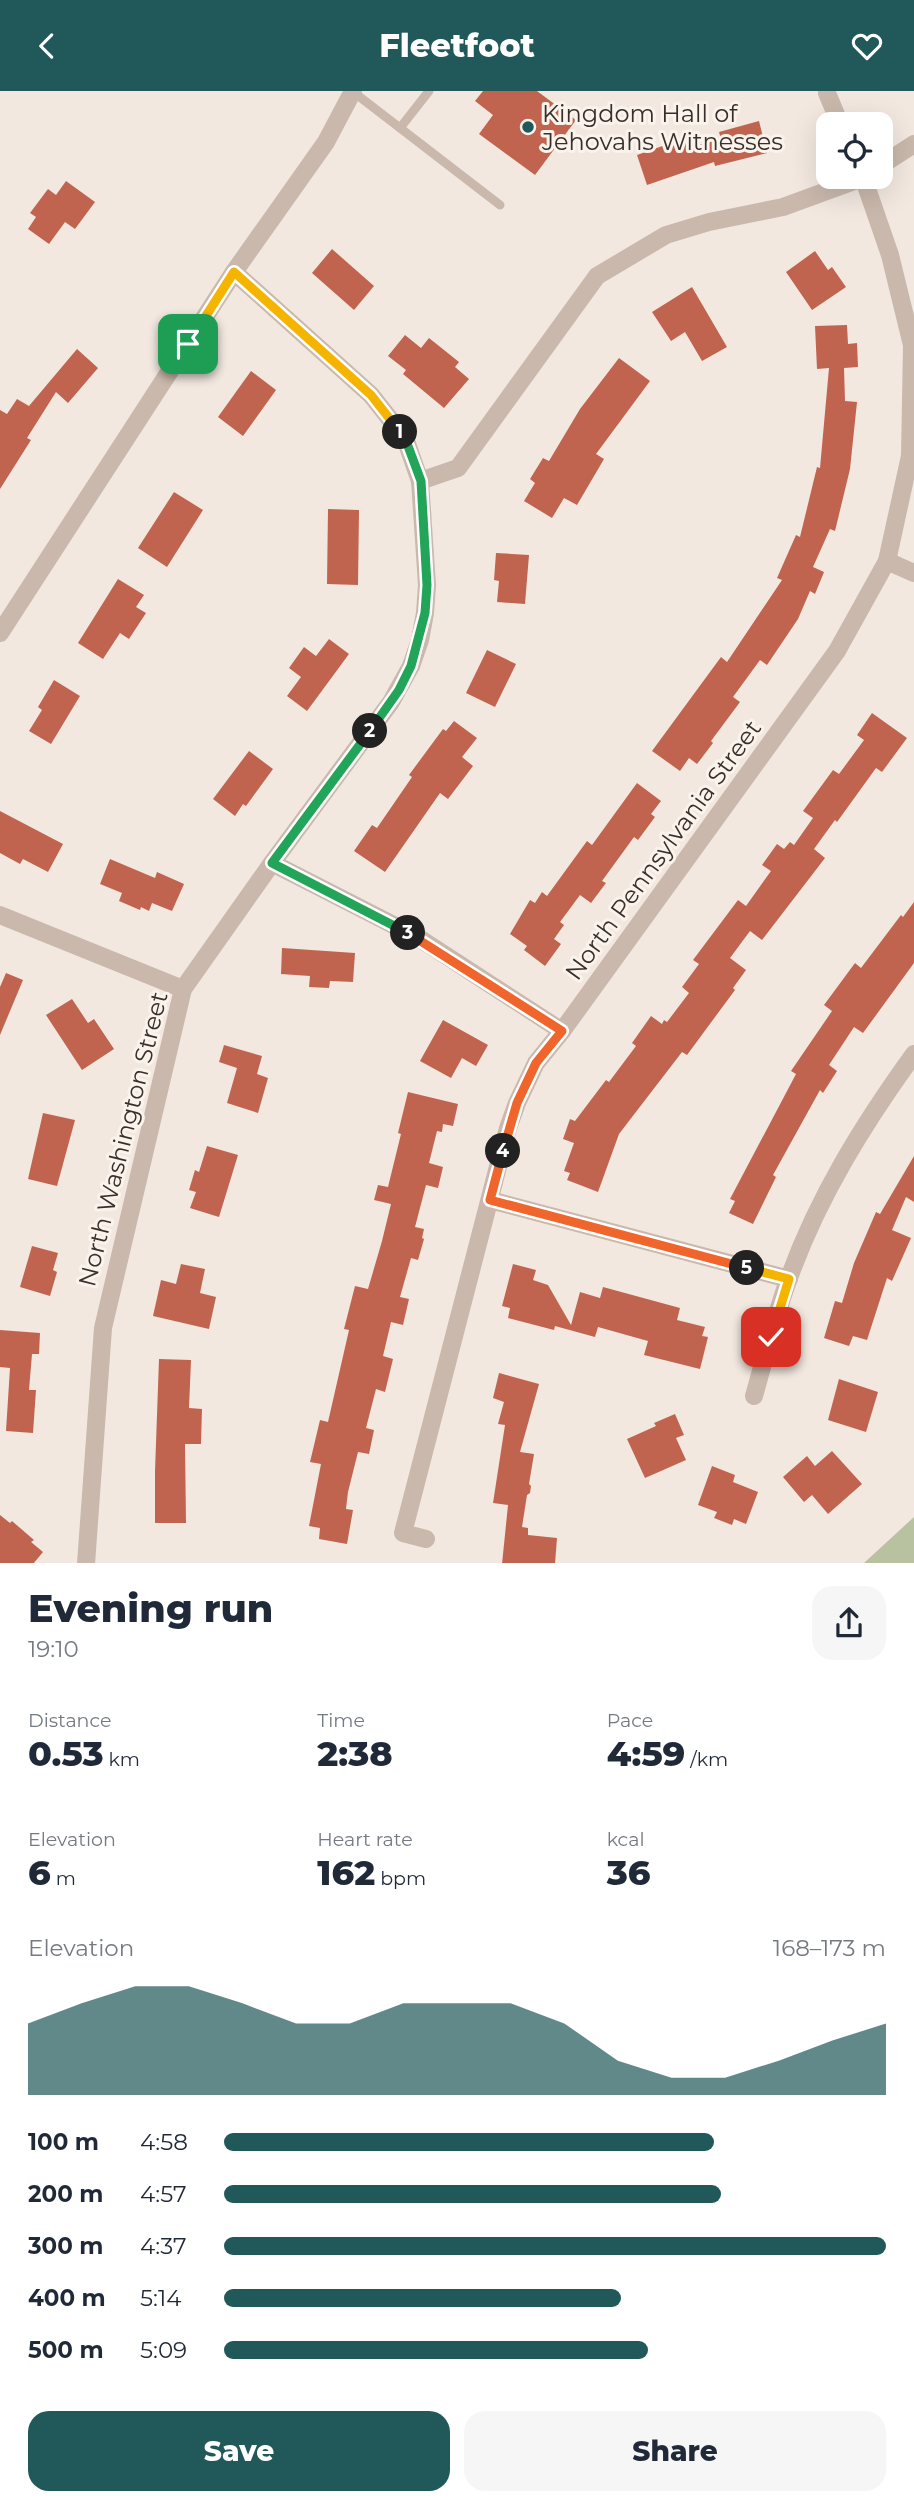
<!DOCTYPE html>
<html lang="en">
<head>
<meta charset="utf-8">
<style>
  body { margin:0; font-family:Montserrat,sans-serif; background:#f6f6f7; color:#1f2937; height:100vh; display:flex; flex-direction:column; font-size:26px; white-space:nowrap }
  * { box-sizing:border-box; margin:0 }
  p { font-size:23px; color:#747a83 }
  .icon { flex:none; width:38px; height:38px; fill:none; stroke:currentColor; stroke-width:2; stroke-linecap:round; stroke-linejoin:round }
  .map { position:relative; height:1472px; overflow:hidden }
  .details { display:flex; flex-direction:column; background:#fff; flex:1 }
  .details>* { flex:none }
  .tools { position:absolute; left:816px; top:21px; display:grid; gap:14px }
  .tools a { display:grid; place-items:center; width:77px; height:77px; border-radius:14px; background:#fff; box-shadow:0 7px 28px #0002; font-size:35px }
  .pin { position:absolute; display:grid; place-items:center; width:60px; height:60px; color:#fff; margin:-30px; border-radius:14px; box-shadow:0 4px 10px #0006 }
  .km { position:absolute; width:35px; height:35px; margin:-18px; border-radius:50%; background:#222; color:#fff; font-size:19px; line-height:35px; text-align:center }
  .round { display:grid; place-items:center; flex:none; width:74px; height:74px; border-radius:21px; background:#f6f6f7 }
  .summary { display:flex; align-items:center; justify-content:space-between; height:119px; padding:0 28px }
  h1 { font-size:38px; font-weight:800; line-height:52px }
  .stats { display:grid; grid-template-columns:repeat(3,1fr); gap:10px; height:119px; padding:7px 28px }
  .stats div { display:grid; align-content:center }
  .stats b { font-size:35px; font-weight:800 }
  .stats small { font-size:19px; font-weight:400 }
  .stats p { font-size:19px }
  .chart { height:196px; padding:14px 28px }
  .chart p { display:flex; justify-content:space-between }
  .chart svg { width:100%; height:126px; margin-top:7px; fill:#215859; opacity:.7 }
  .cta { display:flex; gap:14px; margin-top:auto; padding:14px 28px }
  .cta a { flex:1; height:80px; border-radius:21px; background:#215859; color:#fff; font-size:28px; font-weight:800; line-height:80px; text-align:center }
  .cta a+a { background:#f6f6f7; color:#1f2937 }
  ul { padding:0 28px; list-style:none; font-size:23px }
  li { display:grid; grid-template-columns:112px 84px 1fr; align-items:center; height:52px }
  li i { height:18px; border-radius:9px; background:#215859 }
  header { display:flex; justify-content:space-between; align-items:center; height:91px; padding:0 28px; background:#215859; color:#fff; font-size:32px; font-weight:800 }
  .map>svg:first-child { display:block }
</style>
</head>
<body>
<header><svg class="icon" aria-label="back" viewBox="0 0 24 24"><path d="M15 5l-7 7 7 7"/></svg>Fleetfoot<svg class="icon" aria-label="heart" viewBox="0 0 24 24"><path d="M12 20l-8-8c-3-5 5-10 8-4 3-6 11-1 8 4z"/></svg></header>
<div class="map">
<svg width="914" height="1473" viewBox="0 0 914 1473">
  <rect width="100%" height="100%" fill="#f2e8e0"/>
  <path fill="#b8c1a0" d="M914,1426V1472H864Z"/>
  <g fill="#c1644f">
    <path d="M483,0H537L576,29L535,84L479,43L493,24L475,10Z"/>
    <path d="M759,30L767,62L715,75L714,71L647,94L637,64L685,47L688,57L721,48L719,41Z"/>
    <path d="M66,90L95,111L75,138L65,131L49,153L28,138L36,126L30,122L48,98L56,104Z"/>
    <path d="M332,158L374,195L354,219L312,182Z"/>
    <path d="M815,160L828,179L832,176L846,196L812,219L786,181Z"/>
    <path d="M692,196L727,256L702,270L685,241L671,250L652,221Z"/>
    <path d="M847,234L848,253L857,252L858,276L844,277L845,310L857,311L850,378L835,440L830,438L813,476L824,481L815,503L810,500L798,528L767,574L760,569L733,606L740,611L711,650L713,652L697,673L689,667L680,680L652,660L721,566L727,571L782,489L777,487L796,444L800,446L817,376L820,377L829,277L817,278L815,235Z"/>
    <path d="M405,244L421,257L429,247L459,271L455,276L469,288L444,317L403,283L406,279L388,265Z"/>
    <path d="M77,258L98,277L68,312L56,301L27,347L31,349L0,398V319L7,323L17,308L29,315Z"/>
    <path d="M619,267L650,290L596,363L604,368L577,414L564,407L552,427L524,410L535,392L530,388L543,367L549,370L580,318Z"/>
    <path d="M251,280L276,299L243,345L218,326Z"/>
    <path d="M174,401L203,419L167,476L138,457Z"/>
    <path d="M328,418L359,419L358,494L327,493Z"/>
    <path d="M496,462L529,464L525,513L497,511L499,490L494,489Z"/>
    <path d="M118,488L144,504L136,516L146,522L129,548L120,542L103,568L78,552Z"/>
    <path d="M329,548L349,563L307,620L287,605L301,586L289,577L304,556L316,565Z"/>
    <path d="M487,559L516,573L495,616L466,602Z"/>
    <path d="M54,589L80,605L51,653L29,640L42,619L38,616Z"/>
    <path d="M872,622L907,647L882,681L876,677L837,731L835,729L814,758L825,767L762,849L750,840L730,867L746,879L733,897L735,899L687,964L682,961L619,1043L598,1101L567,1089L570,1082L564,1080L574,1052L563,1048L570,1028L575,1030L606,989L609,991L636,955L632,952L651,925L662,933L664,929L667,931L689,902L682,896L699,873L693,869L738,809L746,815L771,780L762,774L777,753L784,758L790,751L794,754L813,727L803,720L833,679L839,683L864,649L857,644Z"/>
    <path d="M454,630L477,647L462,666L473,675L448,708L440,702L385,781L354,760L372,734L377,737L412,686L409,684L443,638L446,640Z"/>
    <path d="M249,660L273,678L246,715L243,713L235,725L213,708Z"/>
    <path d="M637,692L661,710L651,723L655,726L638,749L634,746L602,790L606,792L591,812L580,804L560,831L564,834L554,848L561,853L545,875L524,859L527,855L510,843L530,809L535,812L542,801L547,805L587,750L592,754Z"/>
    <path d="M0,720L63,753L48,781L23,768L20,773L0,762Z"/>
    <path d="M110,768L155,787L157,781L184,793L172,820L152,812L149,820L141,816L140,819L119,810L122,802L100,793Z"/>
    <path d="M914,811V872L863,942L854,936L829,974L837,980L823,1002L820,999L773,1084L776,1086L753,1133L729,1122L735,1110L730,1108L796,983L791,980L832,920L824,914L855,872L861,877L901,824L903,826Z"/>
    <path d="M282,857L355,862L353,891L330,890L329,897L309,896L310,885L281,883Z"/>
    <path d="M6,882L23,889L0,944V896Z"/>
    <path d="M72,908L88,932L94,928L114,958L82,979L46,924Z"/>
    <path d="M443,929L488,954L476,975L462,967L451,987L420,970Z"/>
    <path d="M224,954L262,965L257,983L268,987L258,1022L227,1012L237,977L219,971Z"/>
    <path d="M408,1001L458,1013L453,1035L443,1033L442,1041L437,1040L429,1072L443,1076L438,1097L426,1094L415,1136L424,1138L422,1147L424,1148L418,1169L411,1167L400,1206L409,1208L403,1234L391,1231L383,1265L393,1268L385,1301L376,1298L366,1337L374,1339L369,1363L358,1361L348,1401L346,1418L353,1419L347,1453L319,1448L320,1437L309,1435L321,1373L310,1371L320,1329L328,1331L349,1239L344,1238L355,1195L368,1198L382,1150L391,1113L374,1109L378,1094L388,1096L401,1043L398,1042Z"/>
    <path d="M43,1022L75,1029L57,1095L28,1088Z"/>
    <path d="M207,1055L238,1064L219,1126L190,1117L196,1101L189,1099L195,1079L199,1081Z"/>
    <path d="M914,1065V1111L906,1106L892,1139L911,1147L892,1190L887,1187L867,1249L853,1245L849,1255L824,1247L835,1210L842,1212L854,1172L876,1121L880,1123Z"/>
    <path d="M32,1155L58,1162L53,1179L57,1181L50,1205L20,1196Z"/>
    <path d="M181,1173L205,1178L200,1202L216,1206L209,1238L153,1225L161,1189L176,1193Z"/>
    <path d="M513,1173L536,1179L533,1189L548,1194L571,1234L580,1201L600,1207L603,1196L680,1217L677,1229L705,1236L702,1245L708,1246L700,1278L644,1264L648,1250L598,1236L595,1246L555,1235L554,1239L508,1227L510,1217L502,1215Z"/>
    <path d="M0,1239L40,1242L39,1263H32L29,1299H36L33,1342L6,1340L10,1277L0,1276Z"/>
    <path d="M159,1268L191,1269L189,1317L202,1318L201,1353H185L186,1432H155V1380Z"/>
    <path d="M499,1282L539,1293L520,1361L534,1363L529,1393L531,1395L530,1402L527,1404L522,1436L528,1437V1444L557,1447L555,1473H502L508,1414L493,1412L505,1334L498,1333L504,1311L493,1307Z"/>
    <path d="M839,1288L878,1301L866,1341L828,1329Z"/>
    <path d="M675,1323L684,1344L676,1347L686,1369L645,1387L627,1348L656,1335L654,1332Z"/>
    <path d="M832,1360L862,1393L828,1423L812,1404L804,1411L783,1386L807,1365L815,1375Z"/>
    <path d="M712,1375L735,1384L733,1391L758,1401L746,1433L734,1428L732,1434L714,1427L717,1421L698,1414Z"/>
    <path d="M0,1424L10,1432L12,1430L34,1449L31,1451L43,1461L33,1473H0Z"/>
  </g>
  <g fill="none" stroke-linecap="round" stroke-linejoin="round">
    <g stroke="#cab8ac" stroke-width="9">
      <path d="M352,0L500,114"/>
      <path d="M400,37L429,0"/>
    </g>
    <g stroke="#cab8ac" stroke-width="18">
      <path d="M827,2L840,33"/>
      <path d="M880,75L914,53"/>
      <path d="M420,390L458,377L597,185L666,144L709,131L783,116L865,86"/>
      <path d="M887,470L914,482"/>
      <path d="M0,542L234,181L326,51L353,0"/>
      <path d="M272,772L419,847L562,940"/>
      <path d="M0,824L183,898"/>
      <path d="M490,1109L789,1188"/>
      <path d="M754,1305C765,1266 775,1225 789,1187C818,1106 864,1032 914,963"/>
      <path d="M426,1448L403,1442L508,1037L517,1012L536,972L562,940L837,560L887,470L910,365L912,254L890,164L863,86"/>
      <path d="M86,1473L103,1237L183,898L272,772L391,611L411,575L420,549L425,522L427,494L420,390L405,347L371,304L234,181"/>
    </g>
  </g>
  <g fill="none" stroke-linecap="round" stroke-linejoin="round">
    <defs>
      <path id="split-1" d="M188,253L234,181L371,304L400,341"/>
      <path id="split-2" d="M370,640L399,599L411,575L425,522L427,494L421,390L405,347L400,341"/>
      <path id="split-3" d="M370,640L272,772L408,842"/>
      <path id="split-4" d="M408,842L562,940L536,972L517,1012L503,1060"/>
      <path id="split-5" d="M503,1060L490,1109L747,1177"/>
      <path id="split-6" d="M747,1177L789,1188L771,1246"/>
    </defs>
    <use href="#split-1" stroke="#fff" stroke-width="14"/>
    <use href="#split-2" stroke="#fff" stroke-width="14"/>
    <use href="#split-3" stroke="#fff" stroke-width="14"/>
    <use href="#split-4" stroke="#fff" stroke-width="14"/>
    <use href="#split-5" stroke="#fff" stroke-width="14"/>
    <use href="#split-6" stroke="#fff" stroke-width="14"/>
    <use href="#split-1" stroke="#f5b400" stroke-width="9"/>
    <use href="#split-2" stroke="#22a559" stroke-width="9"/>
    <use href="#split-3" stroke="#22a559" stroke-width="9"/>
    <use href="#split-4" stroke="#f0652b" stroke-width="9"/>
    <use href="#split-5" stroke="#f0652b" stroke-width="9"/>
    <use href="#split-6" stroke="#f5b400" stroke-width="9"/>
  </g>
  <circle fill="#215859" stroke="#faf3ec" stroke-width="2.5" cx="528" cy="36" r="7"/>
  <g text-anchor="middle" dominant-baseline="central" stroke-width="6" stroke-linejoin="round" paint-order="stroke">
    <g font-size="24" fill="#392e2b" stroke="#faf3ec" text-anchor="start">
      <text x="542" y="22">Kingdom Hall of<tspan x="542" dy="28">Jehovahs Witnesses</tspan></text>
    </g>
    <g font-size="24" fill="#392e2b" stroke="#faf3ec">
      <text transform="translate(663 759) rotate(-54)">North Pennsylvania Street</text>
      <text transform="translate(123 1048) rotate(-76)">North Washington Street</text>
    </g>
  </g>
</svg>
<div class="tools">
<a><svg class="icon" aria-label="locate" viewBox="0 0 24 24"><circle cx="12" cy="12" r="6"/><path d="M12 2v4M12 18v4M2 12h4M18 12h4"/></svg></a>
</div>
<div class="pin" style="left:188px;top:253px;background:#1e9e55"><svg class="icon" aria-label="arrive" viewBox="0 0 24 24"><path d="M6 21V4h12l-3 4 3 4H6"/></svg></div>
<div class="pin" style="left:771px;top:1246px;background:#d93025"><svg class="icon" aria-label="check" viewBox="0 0 24 24"><path d="M5 12l5 5 9-10"/></svg></div>
<b class="km" style="left:400px;top:341px">1</b>
<b class="km" style="left:370px;top:640px">2</b>
<b class="km" style="left:408px;top:842px">3</b>
<b class="km" style="left:503px;top:1060px">4</b>
<b class="km" style="left:747px;top:1177px">5</b>
</div>
<section class="details">
<div class="summary"><div><h1>Evening run</h1><p>19:10</p></div><a class="round"><svg class="icon" aria-label="share" viewBox="0 0 24 24"><path d="M12 15V3M7 8l5-5 5 5M5 13v7h14v-7"/></svg></a></div>
<div class="stats">
<div><p>Distance</p><b>0.53<small> km</small></b></div>
<div><p>Time</p><b>2:38</b></div>
<div><p>Pace</p><b>4:59<small> /km</small></b></div>
</div>
<div class="stats">
<div><p>Elevation</p><b>6<small> m</small></b></div>
<div><p>Heart rate</p><b>162<small> bpm</small></b></div>
<div><p>kcal</p><b>36</b></div>
</div>
<div class="chart"><p><span>Elevation</span>168–173 m</p>
<svg viewBox="0 0 160 44" preserveAspectRatio="none"><path d="M0 44V19L10 12L20 6L30 6L40 12L50 19L60 19L70 12L80 12L90 12L100 19L110 32L120 38L130 38L140 32L150 25L160 19V44z"/></svg>
</div>
<ul>
<li><b>100 m</b>4:58<i style="width:74%"></i></li>
<li><b>200 m</b>4:57<i style="width:75%"></i></li>
<li><b>300 m</b>4:37<i style="width:100%"></i></li>
<li><b>400 m</b>5:14<i style="width:60%"></i></li>
<li><b>500 m</b>5:09<i style="width:64%"></i></li>
</ul>
<div class="cta"><a>Save</a><a>Share</a></div>
</section>
</body>
</html>
